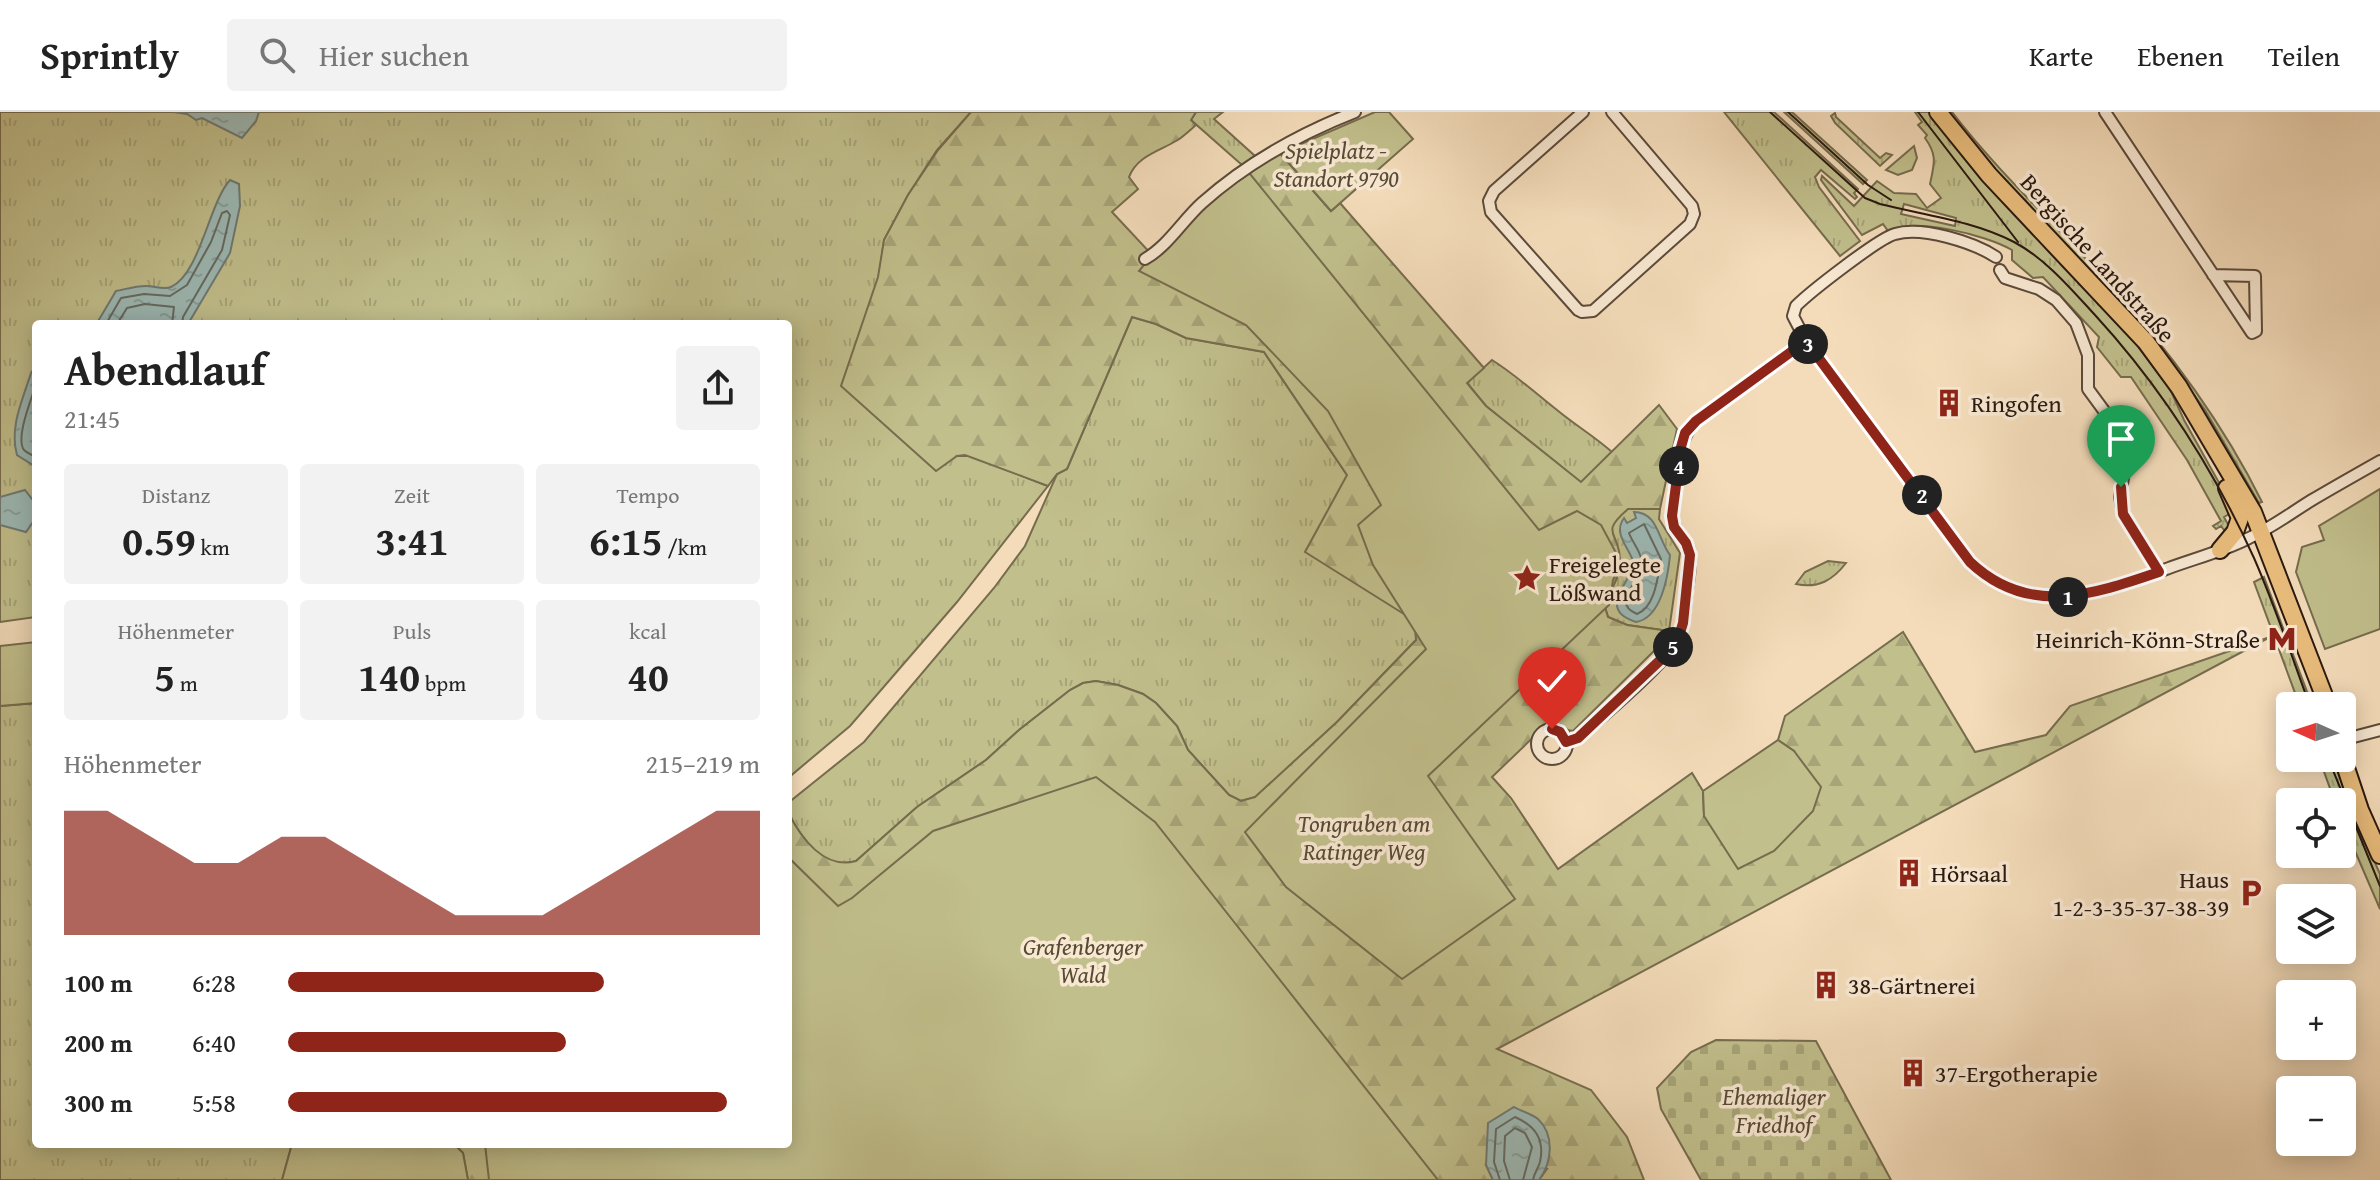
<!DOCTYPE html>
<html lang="de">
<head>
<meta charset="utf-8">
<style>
  body { margin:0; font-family:"Gentium Book Plus",serif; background:#f2f2f2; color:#222; height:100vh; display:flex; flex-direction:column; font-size:30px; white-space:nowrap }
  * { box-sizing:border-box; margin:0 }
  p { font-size:26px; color:#767676 }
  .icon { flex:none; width:44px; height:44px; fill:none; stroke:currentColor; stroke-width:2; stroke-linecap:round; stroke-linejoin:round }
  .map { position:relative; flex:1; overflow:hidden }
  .drawer { position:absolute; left:32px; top:208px; width:760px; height:828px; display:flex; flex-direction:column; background:#fff; border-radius:8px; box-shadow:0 4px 20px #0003 }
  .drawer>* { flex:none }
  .needle { width:52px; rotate:273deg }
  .controls { position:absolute; left:2276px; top:580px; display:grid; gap:16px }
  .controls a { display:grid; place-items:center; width:80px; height:80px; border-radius:8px; background:#fff; box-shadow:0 4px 20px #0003; font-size:40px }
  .pin { position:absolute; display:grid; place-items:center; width:68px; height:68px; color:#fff; margin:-82px -34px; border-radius:50% 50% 50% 0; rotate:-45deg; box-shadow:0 0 8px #0007 }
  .pin .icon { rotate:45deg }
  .km { position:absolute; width:40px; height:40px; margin:-20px; border-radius:50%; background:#222; color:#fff; font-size:22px; line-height:40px; text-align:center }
  .round { display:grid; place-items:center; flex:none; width:84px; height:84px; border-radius:8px; background:#f2f2f2 }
  .headline { display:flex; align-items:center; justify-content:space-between; height:136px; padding:0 32px }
  h1 { font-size:44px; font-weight:600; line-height:60px }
  .stats { display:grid; grid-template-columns:repeat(3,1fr); gap:12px; height:136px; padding:8px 32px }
  .stats div { display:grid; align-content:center; border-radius:8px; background:#f2f2f2; text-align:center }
  .stats b { font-size:40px; font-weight:600 }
  .stats small { font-size:22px; font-weight:400 }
  .stats p { font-size:22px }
  .chart { height:224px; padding:16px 32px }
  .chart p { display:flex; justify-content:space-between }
  .chart svg { width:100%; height:144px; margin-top:8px; fill:#8f2418; opacity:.7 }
  ul { padding:0 32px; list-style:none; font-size:26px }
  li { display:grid; grid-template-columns:128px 96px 1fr; align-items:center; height:60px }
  li i { height:20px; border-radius:10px; background:#8f2418 }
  header { display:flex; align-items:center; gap:48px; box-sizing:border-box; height:112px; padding:0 40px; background:#fff; border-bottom:2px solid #e0e0e0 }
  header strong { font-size:38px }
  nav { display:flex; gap:44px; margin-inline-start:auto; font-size:28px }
  .search { width:560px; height:72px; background:#f2f2f2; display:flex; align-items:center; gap:20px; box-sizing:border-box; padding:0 28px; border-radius:8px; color:#767676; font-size:30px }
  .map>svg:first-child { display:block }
</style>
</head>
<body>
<header>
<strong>Sprintly</strong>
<div class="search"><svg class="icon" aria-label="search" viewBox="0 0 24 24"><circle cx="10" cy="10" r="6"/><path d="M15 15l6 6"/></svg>Hier suchen</div>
<nav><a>Karte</a><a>Ebenen</a><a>Teilen</a></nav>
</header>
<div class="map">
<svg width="2380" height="1068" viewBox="0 0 2380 1068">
  <defs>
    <pattern id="grass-tufts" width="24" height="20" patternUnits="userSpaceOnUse" patternTransform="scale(2)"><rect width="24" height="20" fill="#c1bf8c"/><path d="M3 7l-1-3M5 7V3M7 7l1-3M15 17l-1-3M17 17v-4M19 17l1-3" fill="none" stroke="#a6a478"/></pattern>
    <pattern id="forest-firs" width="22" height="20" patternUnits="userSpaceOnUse" patternTransform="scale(2)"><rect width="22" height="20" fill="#c1bf8c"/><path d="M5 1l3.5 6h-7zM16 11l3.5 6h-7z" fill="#a6a478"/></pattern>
    <pattern id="cemetery-stones" width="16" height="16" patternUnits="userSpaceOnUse" patternTransform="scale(2)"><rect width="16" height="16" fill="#c1bf8c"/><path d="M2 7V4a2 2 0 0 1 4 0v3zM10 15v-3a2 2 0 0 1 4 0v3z" fill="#a6a478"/></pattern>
    <pattern id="water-ripples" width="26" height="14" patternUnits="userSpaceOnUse" patternTransform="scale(2)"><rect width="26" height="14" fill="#9dbab6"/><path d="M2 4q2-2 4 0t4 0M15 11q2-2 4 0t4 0" fill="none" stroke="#879f9b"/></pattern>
  </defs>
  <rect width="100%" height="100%" fill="#f4dcba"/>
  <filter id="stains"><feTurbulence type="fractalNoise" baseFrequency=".0025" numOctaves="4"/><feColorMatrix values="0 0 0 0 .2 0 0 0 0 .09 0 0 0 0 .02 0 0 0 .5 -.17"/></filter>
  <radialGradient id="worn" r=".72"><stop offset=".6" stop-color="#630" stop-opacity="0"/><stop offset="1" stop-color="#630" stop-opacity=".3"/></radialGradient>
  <g fill="url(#grass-tufts)" stroke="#766c4e" stroke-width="2" fill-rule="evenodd">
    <path d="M0,0H971L937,38L908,83L884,128L879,165L957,344H972L1048,374L957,490L850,614L788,666V212H36V505L0,510Z"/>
    <path d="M1196,0H1223L1214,7L1255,44L1242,53L1191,8Z"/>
    <path d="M1724,0H1774L1858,77L1854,81L1857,85L1855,87L1821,58L1815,65L1819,75L1860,129L1840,144Z"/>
    <path d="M1784,0H1792L1867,68L1863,72Z"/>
    <path d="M1915,0H1929L1983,67L2136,232L2170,277L2184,308L2232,394L2234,399L2224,405L2231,418L2227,422L2221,414L2216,417L2213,414L2221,409L2187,348L2131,265H2121L2097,235L2099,225L2043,165L2033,166L2012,148V138C1986,123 1915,105 1888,119L1883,112L1862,123L1821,68L1822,64L1854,94L1877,69L1894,81L1916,82L1927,96L1941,86L1930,72C1934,52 1938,44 1925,26L1927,23L1918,13L1922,10ZM1904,92L1956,106L1955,114L1901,102Z"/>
    <path d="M1946,0H1952C1998,60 2053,110 2104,166C2166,234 2221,307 2262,390L2259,391L2205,298L2148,220L2007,72Z"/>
    <path d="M1835,1L1836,5L1880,46L1886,41L1892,43L1880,54L1835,11L1831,4Z"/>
    <path d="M1914,34L1917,46L1912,58L1898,63L1886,58Z"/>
    <path d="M1132,205L1156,212L1186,226L1264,240L1347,363L1415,509L1416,528L1337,610L1256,685L1241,689L1229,683L1188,638L1177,614L1156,591L1143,582L1118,573L1096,569L1083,571L1070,578L1019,618L986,648L917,695L856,749C847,751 838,753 830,749C812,740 788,712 788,691L864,630L994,476L1025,434L1057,362L1067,357Z"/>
    <path d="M1492,248C1516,263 1535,281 1557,298C1575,313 1594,324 1612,340L1581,371L1486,294L1467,271Z"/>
    <path d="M1627,397H1660L1659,407L1680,441L1669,519L1627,513L1608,505L1604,492L1617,466L1616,430L1611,418L1613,410Z"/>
    <path d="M1828,449L1846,451C1833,468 1818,477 1796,472L1805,460Z"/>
    <path d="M2264,465L2309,585L2298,589L2254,470Z"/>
    <path d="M36,591V1032H292L282,1068H0V594Z"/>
    <path d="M2319,646H2333L2353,701L2380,762V797L2342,709V690H2335Z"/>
  </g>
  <g fill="url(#forest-firs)" stroke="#766c4e" stroke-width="2">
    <path d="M971,0H1196L1191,8L1196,13C1190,18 1183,25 1176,29C1159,39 1137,44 1129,65L1138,77L1112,100L1154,145L1202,94L1278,39L1331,99L1340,91L1484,256L1467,271L1486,294L1581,370L1659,293L1677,317L1660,397H1628C1598,423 1620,419 1620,449C1620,464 1611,479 1604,492L1608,505L1627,513L1669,519L1660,533L1573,619L1545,614L1492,665L1511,686L1558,757L1692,661L1703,679L1704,704L1794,639L1778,628L1785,604L1903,520L1975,640L2046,623L2070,594L2270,525L1497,937L1591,978L1627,1025L1644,1068H1539L1547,1057L1486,1053L1493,1068H696L788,1032V700C801,726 824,758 856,749L917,695L986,648L1019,618L1070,578L1083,571L1096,569L1118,573L1143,582L1156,591L1177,614L1188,638L1229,683L1241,689L1255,685L1337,610L1416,528L1415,509L1305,440L1347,363L1264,240L1186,226L1156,212L1132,205L1067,357L1057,362L1048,374L965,343L957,344L936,359L841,274L878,165L884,128L908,83L938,38Z"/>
    <path d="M454,1032H515L549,1068H468L463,1041Z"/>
  </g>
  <path fill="url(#cemetery-stones)" stroke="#766c4e" stroke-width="2" d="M1716,928L1816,929L1891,1068H1701L1661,997L1657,976L1691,940Z"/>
  <g fill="#c1bf8c" stroke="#766c4e" stroke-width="2">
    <path d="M1375,0H1389L1413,27L1331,99L1280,41Z"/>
    <path d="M1246,57L1539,418L1577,399L1601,413L1621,450L1613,468L1609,493L1428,664L1515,787L1402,867L1286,775L1245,720L1426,537L1373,453L1358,413L1381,393L1328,299L1246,213L1139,159L1153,142Z"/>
    <path d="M2380,377V517L2325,537L2296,460L2302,435L2324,428L2319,414Z"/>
    <path d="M36,530V591L0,594V534Z"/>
    <path d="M1778,628L1794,639L1821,675L1813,699L1774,739L1738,757L1704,704L1703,679Z"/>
    <path d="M1096,665L1155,710L1438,1068H489L485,1032H788V745L838,794L852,786L933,719Z"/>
    <path d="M292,1032H454L463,1041L468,1068H282Z"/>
  </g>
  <g fill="url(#water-ripples)" stroke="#6f7a74" stroke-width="2">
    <path d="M174,0H259L256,9L242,26L202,6L196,8L187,2Z"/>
    <path d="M230,68L239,72L240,94L230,141L188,212H94L97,211L116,179C126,177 136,174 146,174C154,174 164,178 171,175C200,162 209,91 230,68Z"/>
    <path d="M36,254V355L17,343C9,315 23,287 31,261Z"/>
    <path d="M25,378L36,392L35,407L26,420L0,413V385Z"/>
    <path d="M1634,400C1658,400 1658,428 1670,443C1668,465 1661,506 1636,510C1597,498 1629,472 1634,452C1630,436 1612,422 1624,406L1627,411L1636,406Z"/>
    <path d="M1514,995C1521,999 1532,1002 1538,1007C1555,1023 1552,1051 1539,1068H1493L1486,1053L1488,1011Z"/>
  </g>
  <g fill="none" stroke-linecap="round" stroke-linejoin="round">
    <g stroke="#646a63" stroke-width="2">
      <path d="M106,212L121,186L144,182L170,184L187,173L211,130L222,101L227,99L230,103L222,138L183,205L182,212"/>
      <path d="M117,212L127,196L145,192L174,195L172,212"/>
      <path d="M36,272C32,286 15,326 24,338C27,341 32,343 36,345"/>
      <path d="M1644,412L1661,447C1658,464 1655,496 1637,502C1609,490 1642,470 1642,452C1642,440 1633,432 1629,421Z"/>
      <path d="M1500,1068L1494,1050L1496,1017L1515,1005C1535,1014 1545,1027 1540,1050C1538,1057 1534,1061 1533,1068"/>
      <path d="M1510,1068L1504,1049L1505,1024L1515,1016L1525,1021L1532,1035L1523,1068"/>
    </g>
    <defs>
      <g id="street">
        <path d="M1583,0L1494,79L1489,89L1491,100L1578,198L1582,200L1593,199L1690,112L1694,102L1692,94L1612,0"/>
        <path d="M2105,0L2252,221L2256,219L2255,164L2213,163"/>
        <path d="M1145,147C1168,134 1183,108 1202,91C1248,50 1299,22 1355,0"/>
        <path d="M2000,158L2005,166L2039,177L2056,188L2076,211L2088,243V277L2124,326L2126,348L2120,384L2123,402L2159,460"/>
        <path d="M1806,229L1793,204L1796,194C1810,180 1879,126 1895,122C1922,114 1973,130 1996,145"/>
        <circle cx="1552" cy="632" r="15"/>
        <path d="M2342,628L2380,618"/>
        <path d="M1566,630L1578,626C1604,602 1664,554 1678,526C1685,512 1685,494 1687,478C1689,466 1691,454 1690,441C1688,426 1672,419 1672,404C1677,373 1673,332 1696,309L1806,229L1970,450C2031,508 2101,481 2169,456C2196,446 2224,439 2249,426C2271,416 2291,401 2312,388C2334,375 2357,362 2380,349"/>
      </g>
      <g id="primary">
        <path d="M1938,0L1989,63L2146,230L2179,275L2253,400L2328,594"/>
        <path d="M2220,438L2235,420L2240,406L2227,376"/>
        <path d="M2342,644L2360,698L2380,743"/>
      </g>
    </defs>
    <use href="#street" stroke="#5c4a3a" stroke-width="14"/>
    <use href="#primary" stroke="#2a1910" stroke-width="20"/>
    <use href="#street" stroke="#f8e8d2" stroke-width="10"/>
    <use href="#primary" stroke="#eabe7d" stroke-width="16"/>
    <g stroke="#2a1910" stroke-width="2">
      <path d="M1770,0L1865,86L1880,92C1924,103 1974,109 2014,130C2046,147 2071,177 2095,203C2161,275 2214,358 2254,446C2275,494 2292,545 2310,594"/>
      <path d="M1788,0L1868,73L1891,88"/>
      <path d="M1918,0L2018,130"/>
      <path d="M2328,646L2380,774"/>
    </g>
  </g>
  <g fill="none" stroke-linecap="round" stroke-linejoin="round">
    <defs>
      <path id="route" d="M1552,617L1560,620L1566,630L1578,626L1672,537L1679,524L1683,511L1690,443L1686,431L1674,415L1672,404L1681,335L1685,321L1696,309L1806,229L1970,450C2028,505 2092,483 2159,460L2123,402L2121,375"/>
    </defs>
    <use href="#route" stroke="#fff" stroke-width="16"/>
    <use href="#route" stroke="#8f2418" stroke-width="10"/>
  </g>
  <defs>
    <symbol id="building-bare" viewBox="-9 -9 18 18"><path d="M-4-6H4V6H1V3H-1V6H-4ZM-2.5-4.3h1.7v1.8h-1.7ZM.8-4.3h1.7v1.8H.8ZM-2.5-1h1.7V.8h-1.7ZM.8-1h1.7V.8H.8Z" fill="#8f2418" stroke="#f8e8d2" stroke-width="2.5" paint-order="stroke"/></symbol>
    <symbol id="sight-bare" viewBox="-9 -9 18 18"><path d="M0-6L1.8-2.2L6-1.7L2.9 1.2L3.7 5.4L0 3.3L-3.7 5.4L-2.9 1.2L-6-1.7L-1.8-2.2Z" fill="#8f2418" stroke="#f8e8d2" stroke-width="2.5" paint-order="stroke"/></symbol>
    <symbol id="metro-bare" viewBox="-9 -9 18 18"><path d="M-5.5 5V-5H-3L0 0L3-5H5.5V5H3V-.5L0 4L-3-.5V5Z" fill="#8f2418" stroke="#f8e8d2" stroke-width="2.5" paint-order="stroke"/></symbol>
    <symbol id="parking-bare" viewBox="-9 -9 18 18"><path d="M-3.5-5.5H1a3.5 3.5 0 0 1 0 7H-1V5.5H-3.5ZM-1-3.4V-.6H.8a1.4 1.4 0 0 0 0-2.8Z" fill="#8f2418" stroke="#f8e8d2" stroke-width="2.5" paint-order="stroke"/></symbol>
  </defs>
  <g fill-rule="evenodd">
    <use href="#building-bare" x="1929" y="271" width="40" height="40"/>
    <use href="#sight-bare" x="1507" y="446" width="40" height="40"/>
    <use href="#metro-bare" x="2262" y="507" width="40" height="40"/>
    <use href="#building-bare" x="1889" y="741" width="40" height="40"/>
    <use href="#parking-bare" x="2231" y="761" width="40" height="40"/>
    <use href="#building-bare" x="1806" y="853" width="40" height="40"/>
    <use href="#building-bare" x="1893" y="941" width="40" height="40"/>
  </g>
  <g text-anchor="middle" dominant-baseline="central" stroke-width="7" stroke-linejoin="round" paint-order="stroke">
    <g font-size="24" font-style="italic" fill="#574b35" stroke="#f8e8d2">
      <text x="1336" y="38">Spielplatz -<tspan x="1336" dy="28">Standort 9790</tspan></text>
      <text x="1364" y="711">Tongruben am<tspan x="1364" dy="28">Ratinger Weg</tspan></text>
      <text x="1083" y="834">Grafenberger<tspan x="1083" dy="28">Wald</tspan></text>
      <text x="1774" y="984">Ehemaliger<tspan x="1774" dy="28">Friedhof</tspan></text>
    </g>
    <g font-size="24" fill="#2a1910" stroke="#f8e8d2">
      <text transform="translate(2098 146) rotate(48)">Bergische Landstraße</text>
    </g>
    <g font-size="24" fill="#2a1910" stroke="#f8e8d2" text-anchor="start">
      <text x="1971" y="291">Ringofen</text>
      <text x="1549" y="452">Freigelegte<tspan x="1549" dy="28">Lößwand</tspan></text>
      <text x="2260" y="527" text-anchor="end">Heinrich-Könn-Straße</text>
      <text x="1931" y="761">Hörsaal</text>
      <text x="2229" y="767" text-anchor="end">Haus<tspan x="2229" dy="28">1-2-3-35-37-38-39</tspan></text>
      <text x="1848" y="873">38-Gärtnerei</text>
      <text x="1935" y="961">37-Ergotherapie</text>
    </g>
  </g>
  <rect width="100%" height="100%" filter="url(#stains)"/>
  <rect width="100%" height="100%" fill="url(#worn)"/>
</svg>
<div class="controls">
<a><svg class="needle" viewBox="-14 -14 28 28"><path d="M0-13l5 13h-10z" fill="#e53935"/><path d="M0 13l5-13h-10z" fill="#767676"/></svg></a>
<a><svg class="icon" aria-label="locate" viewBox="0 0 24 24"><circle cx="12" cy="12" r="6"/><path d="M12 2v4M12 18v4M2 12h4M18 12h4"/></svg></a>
<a><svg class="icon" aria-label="layers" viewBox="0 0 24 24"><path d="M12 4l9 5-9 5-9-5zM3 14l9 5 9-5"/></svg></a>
<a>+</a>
<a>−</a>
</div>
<div class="pin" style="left:2121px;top:375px;background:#1e9e55"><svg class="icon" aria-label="arrive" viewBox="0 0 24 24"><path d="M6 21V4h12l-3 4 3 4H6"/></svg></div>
<div class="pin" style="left:1552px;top:617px;background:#d93025"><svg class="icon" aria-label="check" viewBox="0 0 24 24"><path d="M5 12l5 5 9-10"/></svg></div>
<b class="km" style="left:2068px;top:485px">1</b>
<b class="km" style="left:1922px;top:383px">2</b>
<b class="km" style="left:1808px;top:232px">3</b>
<b class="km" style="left:1679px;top:354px">4</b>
<b class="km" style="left:1673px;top:535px">5</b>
<section class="drawer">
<div class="headline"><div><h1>Abendlauf</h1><p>21:45</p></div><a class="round"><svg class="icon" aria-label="share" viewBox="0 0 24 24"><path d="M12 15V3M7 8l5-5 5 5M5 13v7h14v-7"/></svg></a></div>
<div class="stats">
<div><p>Distanz</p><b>0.59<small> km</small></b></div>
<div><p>Zeit</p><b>3:41</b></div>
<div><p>Tempo</p><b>6:15<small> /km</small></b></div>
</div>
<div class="stats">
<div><p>Höhenmeter</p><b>5<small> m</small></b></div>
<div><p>Puls</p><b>140<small> bpm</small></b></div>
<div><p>kcal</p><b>40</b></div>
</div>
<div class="chart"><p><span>Höhenmeter</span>215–219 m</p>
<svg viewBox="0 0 160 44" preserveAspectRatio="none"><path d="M0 44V6L10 6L20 14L30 22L40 22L50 14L60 14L70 22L80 30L90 38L100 38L110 38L120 30L130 22L140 14L150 6L160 6V44z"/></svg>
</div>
<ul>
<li><b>100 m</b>6:28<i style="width:67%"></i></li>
<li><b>200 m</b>6:40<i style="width:59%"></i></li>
<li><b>300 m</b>5:58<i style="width:93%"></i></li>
</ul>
</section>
</div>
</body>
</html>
